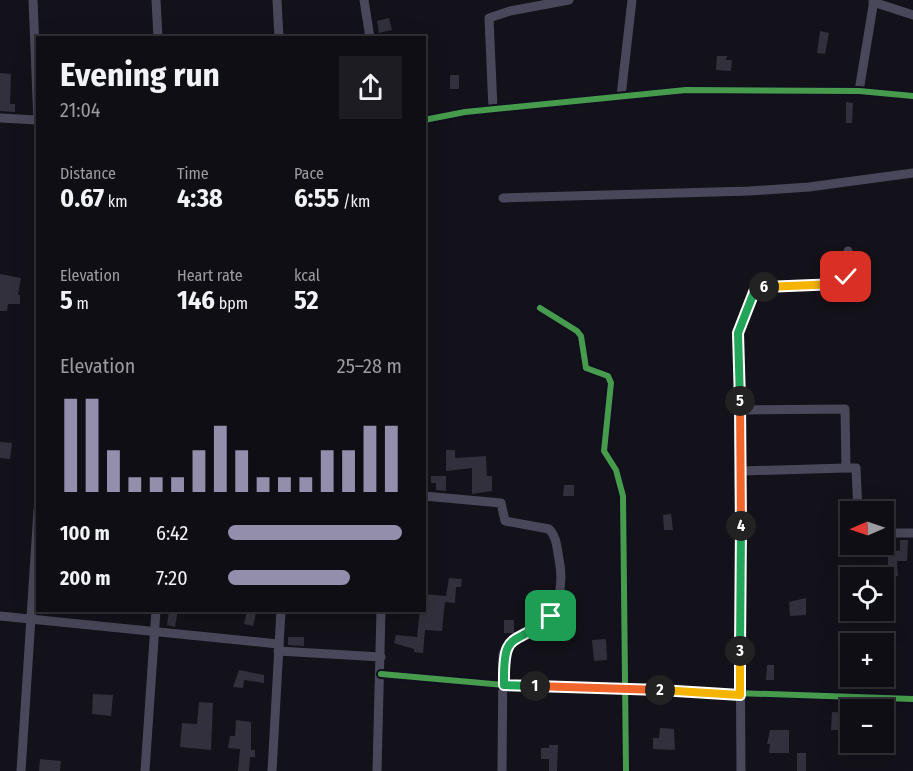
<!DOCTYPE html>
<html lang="en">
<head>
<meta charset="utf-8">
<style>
  body { margin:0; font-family:"Fira Sans Condensed",sans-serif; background:#1c1c22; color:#f1f3f6; height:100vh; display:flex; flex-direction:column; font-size:22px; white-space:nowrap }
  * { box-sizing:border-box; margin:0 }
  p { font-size:20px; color:#9b9ca0 }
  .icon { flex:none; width:33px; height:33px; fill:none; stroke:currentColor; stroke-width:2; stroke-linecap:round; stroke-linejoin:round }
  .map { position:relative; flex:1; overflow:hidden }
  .panel { position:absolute; left:36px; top:36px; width:390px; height:576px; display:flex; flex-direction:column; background:#0e0e14; border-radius:0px; box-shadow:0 6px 24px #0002,0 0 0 2px #2e2e34 }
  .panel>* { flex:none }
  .needle { width:39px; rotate:268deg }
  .buttons { position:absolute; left:840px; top:501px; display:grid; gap:12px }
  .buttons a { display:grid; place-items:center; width:54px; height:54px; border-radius:0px; background:#0e0e14; box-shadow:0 6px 24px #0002,0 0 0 2px #2e2e34; font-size:30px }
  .pin { position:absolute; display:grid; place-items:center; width:51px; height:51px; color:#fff; margin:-26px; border-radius:12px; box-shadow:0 3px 9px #0006 }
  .km { position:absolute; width:30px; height:30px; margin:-15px; border-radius:50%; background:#222; color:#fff; font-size:16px; line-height:30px; text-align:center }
  .round { display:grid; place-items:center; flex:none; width:63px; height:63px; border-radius:0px; background:#1c1c22 }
  .overview { display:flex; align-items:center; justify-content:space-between; height:102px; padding:0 24px }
  h1 { font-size:33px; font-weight:700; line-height:45px }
  .stats { display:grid; grid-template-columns:repeat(3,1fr); gap:9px; height:102px; padding:6px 24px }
  .stats div { display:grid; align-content:center }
  .stats b { font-size:26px; font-weight:700 }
  .stats small { font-size:16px; font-weight:400 }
  .stats p { font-size:16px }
  .chart { height:168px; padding:12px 24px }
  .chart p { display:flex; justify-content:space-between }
  .chart svg { width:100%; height:108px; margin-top:6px; stroke:#928eac; stroke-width:6 }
  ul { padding:0 24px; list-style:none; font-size:20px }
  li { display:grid; grid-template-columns:96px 72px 1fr; align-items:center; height:45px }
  li i { height:15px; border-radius:8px; background:#928eac }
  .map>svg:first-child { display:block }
</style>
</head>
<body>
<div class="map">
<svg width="913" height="771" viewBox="0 0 913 771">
  <rect width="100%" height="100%" fill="#13121a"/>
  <g fill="#32303c">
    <path d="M389,18L392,30L379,33L377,21Z"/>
    <path d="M820,31L829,33L825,54L817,53Z"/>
    <path d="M717,56H727L726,60H732L731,71L716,70Z"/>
    <path d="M0,73L11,74L10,104H15V112L0,111Z"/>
    <rect x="450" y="75" width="9" height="14"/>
    <path d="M846,102L853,103L852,123H846Z"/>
    <path d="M0,274L21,278L18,295H20V304H8L7,311H0Z"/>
    <path d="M0,442L12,443L10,459L0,458Z"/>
    <path d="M446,450H455V458L486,456L487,476H492V491L472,494V468L446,471Z"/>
    <path d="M431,476H446V491L436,490V483H431Z"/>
    <path d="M564,485H574V496H563Z"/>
    <path d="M671,514L673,530H664L663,515Z"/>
    <path d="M900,540H908L907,561H897L898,576H888V556H882L883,549L900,551Z"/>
    <path d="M449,578L462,579L461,587H456L455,603L445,602L442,631L425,630L423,653L414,652V649L394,643L396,635L417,637L420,610H424V594L446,596Z"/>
    <path d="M806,598V615L790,616L789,602Z"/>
    <path d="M169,610H178L175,627L167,625Z"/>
    <path d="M247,611L256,613L253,626L244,624Z"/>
    <rect x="504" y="620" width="10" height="13"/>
    <path d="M288,637H304V646L288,645Z"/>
    <path d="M606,639L607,660L594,661L592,640Z"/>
    <path d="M767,665H774V680H766Z"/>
    <path d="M239,670L264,675V683L244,680L243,688L233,687Z"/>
    <path d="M93,694L113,695L111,716L92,714Z"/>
    <path d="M199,702L213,703L211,750L180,747L182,723L197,724Z"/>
    <path d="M832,712L850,713V730H831Z"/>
    <path d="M236,720L251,722V750H255V757H250L249,771H238L240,749L228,748L230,736H235Z"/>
    <path d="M660,728L674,729L675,750L653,749V738H659Z"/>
    <path d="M770,730H789V753H769L770,744H767Z"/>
    <path d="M549,745H558L557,771H549V759H541V748H549Z"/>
    <rect x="797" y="753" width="9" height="18"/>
    <path d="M40,759L61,761L60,771H39Z"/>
  </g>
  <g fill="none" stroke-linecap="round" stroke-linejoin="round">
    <g stroke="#49485a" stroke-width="9">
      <path d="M33,0L38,122"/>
      <path d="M156,0L158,38"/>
      <path d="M277,0L279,38"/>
      <path d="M364,0L370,38"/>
      <path d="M873,2L913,15"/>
      <path d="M859,91L874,0"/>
      <path d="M621,96L632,0"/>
      <path d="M493,109L489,18L510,11L569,0"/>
      <path d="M0,118L37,120"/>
      <path d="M424,120L465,112L686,90L859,91L913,96"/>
      <path d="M503,198L750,191L809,187L913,173"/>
      <path d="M540,308L577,331L581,336L586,368L608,376L611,383L604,451L616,470L623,496L626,771"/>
      <path d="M740,410L845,409L846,468H856L858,512"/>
      <path d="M741,471L846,468"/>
      <path d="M424,496L501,503L505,521L549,529C557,537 557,549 559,559C565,589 557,616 531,632C517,641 512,637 503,654L502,771"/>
      <path d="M884,533H913"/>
      <path d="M0,616L278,644"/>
      <path d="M278,651L381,657"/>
      <path d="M381,674L504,685L913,699"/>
      <path d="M21,771L38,510"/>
      <path d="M145,771L156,610"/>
      <path d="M272,771L281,610"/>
      <path d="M377,771L381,610"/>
      <path d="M741,771L738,333L757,287L844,282L848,251"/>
    </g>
    <defs>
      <g id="cycleway">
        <path d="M424,120L465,112L686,90L859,91L913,96"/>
        <path d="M540,308L577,331L581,336L586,368L608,376L611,383L604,451L616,470L623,496L626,771"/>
        <path d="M381,674L504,685L913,699"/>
      </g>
    </defs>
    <use href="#cycleway" stroke="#110e1e" stroke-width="10"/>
    <use href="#cycleway" stroke="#469c4c" stroke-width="6"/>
  </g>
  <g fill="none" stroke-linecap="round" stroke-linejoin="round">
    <defs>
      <path id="split-1" d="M535,686L504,685C503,626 514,649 551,616"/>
      <path id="split-2" d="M535,686L660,690"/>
      <path id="split-3" d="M660,690L740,695V651"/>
      <path id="split-4" d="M740,651L741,526"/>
      <path id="split-5" d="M740,401L741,526"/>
      <path id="split-6" d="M740,401L738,333L756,287H764"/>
      <path id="split-7" d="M764,287L838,284L844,282L846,277"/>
    </defs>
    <use href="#split-1" stroke="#fff" stroke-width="12"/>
    <use href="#split-2" stroke="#fff" stroke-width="12"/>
    <use href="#split-3" stroke="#fff" stroke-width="12"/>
    <use href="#split-4" stroke="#fff" stroke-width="12"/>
    <use href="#split-5" stroke="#fff" stroke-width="12"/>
    <use href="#split-6" stroke="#fff" stroke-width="12"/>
    <use href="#split-7" stroke="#fff" stroke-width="12"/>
    <use href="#split-1" stroke="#22a559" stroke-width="8"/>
    <use href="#split-2" stroke="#f0652b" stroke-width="8"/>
    <use href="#split-3" stroke="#f5b400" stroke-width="8"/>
    <use href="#split-4" stroke="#22a559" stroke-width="8"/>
    <use href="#split-5" stroke="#f0652b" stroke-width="8"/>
    <use href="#split-6" stroke="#22a559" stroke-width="8"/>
    <use href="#split-7" stroke="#f5b400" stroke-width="8"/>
  </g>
</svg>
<div class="buttons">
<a><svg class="needle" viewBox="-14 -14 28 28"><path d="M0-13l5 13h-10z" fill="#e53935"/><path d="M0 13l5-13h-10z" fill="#9b9ca0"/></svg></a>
<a><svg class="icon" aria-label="locate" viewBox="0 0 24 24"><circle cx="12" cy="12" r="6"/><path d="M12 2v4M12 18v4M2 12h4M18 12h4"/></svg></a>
<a>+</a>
<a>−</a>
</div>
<div class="pin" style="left:551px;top:616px;background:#1e9e55"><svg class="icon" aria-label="arrive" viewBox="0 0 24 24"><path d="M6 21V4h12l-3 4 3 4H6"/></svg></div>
<div class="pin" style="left:846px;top:277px;background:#d93025"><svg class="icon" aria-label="check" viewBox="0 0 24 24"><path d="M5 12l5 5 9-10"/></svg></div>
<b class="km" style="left:535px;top:686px">1</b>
<b class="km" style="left:660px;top:690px">2</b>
<b class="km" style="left:740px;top:651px">3</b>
<b class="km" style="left:741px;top:526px">4</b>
<b class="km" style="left:740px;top:401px">5</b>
<b class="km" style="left:764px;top:287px">6</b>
<section class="panel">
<div class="overview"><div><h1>Evening run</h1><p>21:04</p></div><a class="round"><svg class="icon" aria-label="share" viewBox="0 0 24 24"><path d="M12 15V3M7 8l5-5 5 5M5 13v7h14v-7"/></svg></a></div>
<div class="stats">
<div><p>Distance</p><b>0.67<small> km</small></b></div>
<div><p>Time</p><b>4:38</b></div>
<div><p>Pace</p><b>6:55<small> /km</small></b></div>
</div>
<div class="stats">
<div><p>Elevation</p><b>5<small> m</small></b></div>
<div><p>Heart rate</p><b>146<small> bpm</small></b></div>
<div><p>kcal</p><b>52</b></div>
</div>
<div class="chart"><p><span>Elevation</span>25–28 m</p>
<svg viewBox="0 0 160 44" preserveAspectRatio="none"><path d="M5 44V6M15 44V6M25 44V27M35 44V38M45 44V38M55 44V38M65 44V27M75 44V17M85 44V27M95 44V38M105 44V38M115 44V38M125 44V27M135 44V27M145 44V17M155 44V17"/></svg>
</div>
<ul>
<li><b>100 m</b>6:42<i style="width:100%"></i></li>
<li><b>200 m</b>7:20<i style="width:70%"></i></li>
</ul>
</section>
</div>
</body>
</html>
